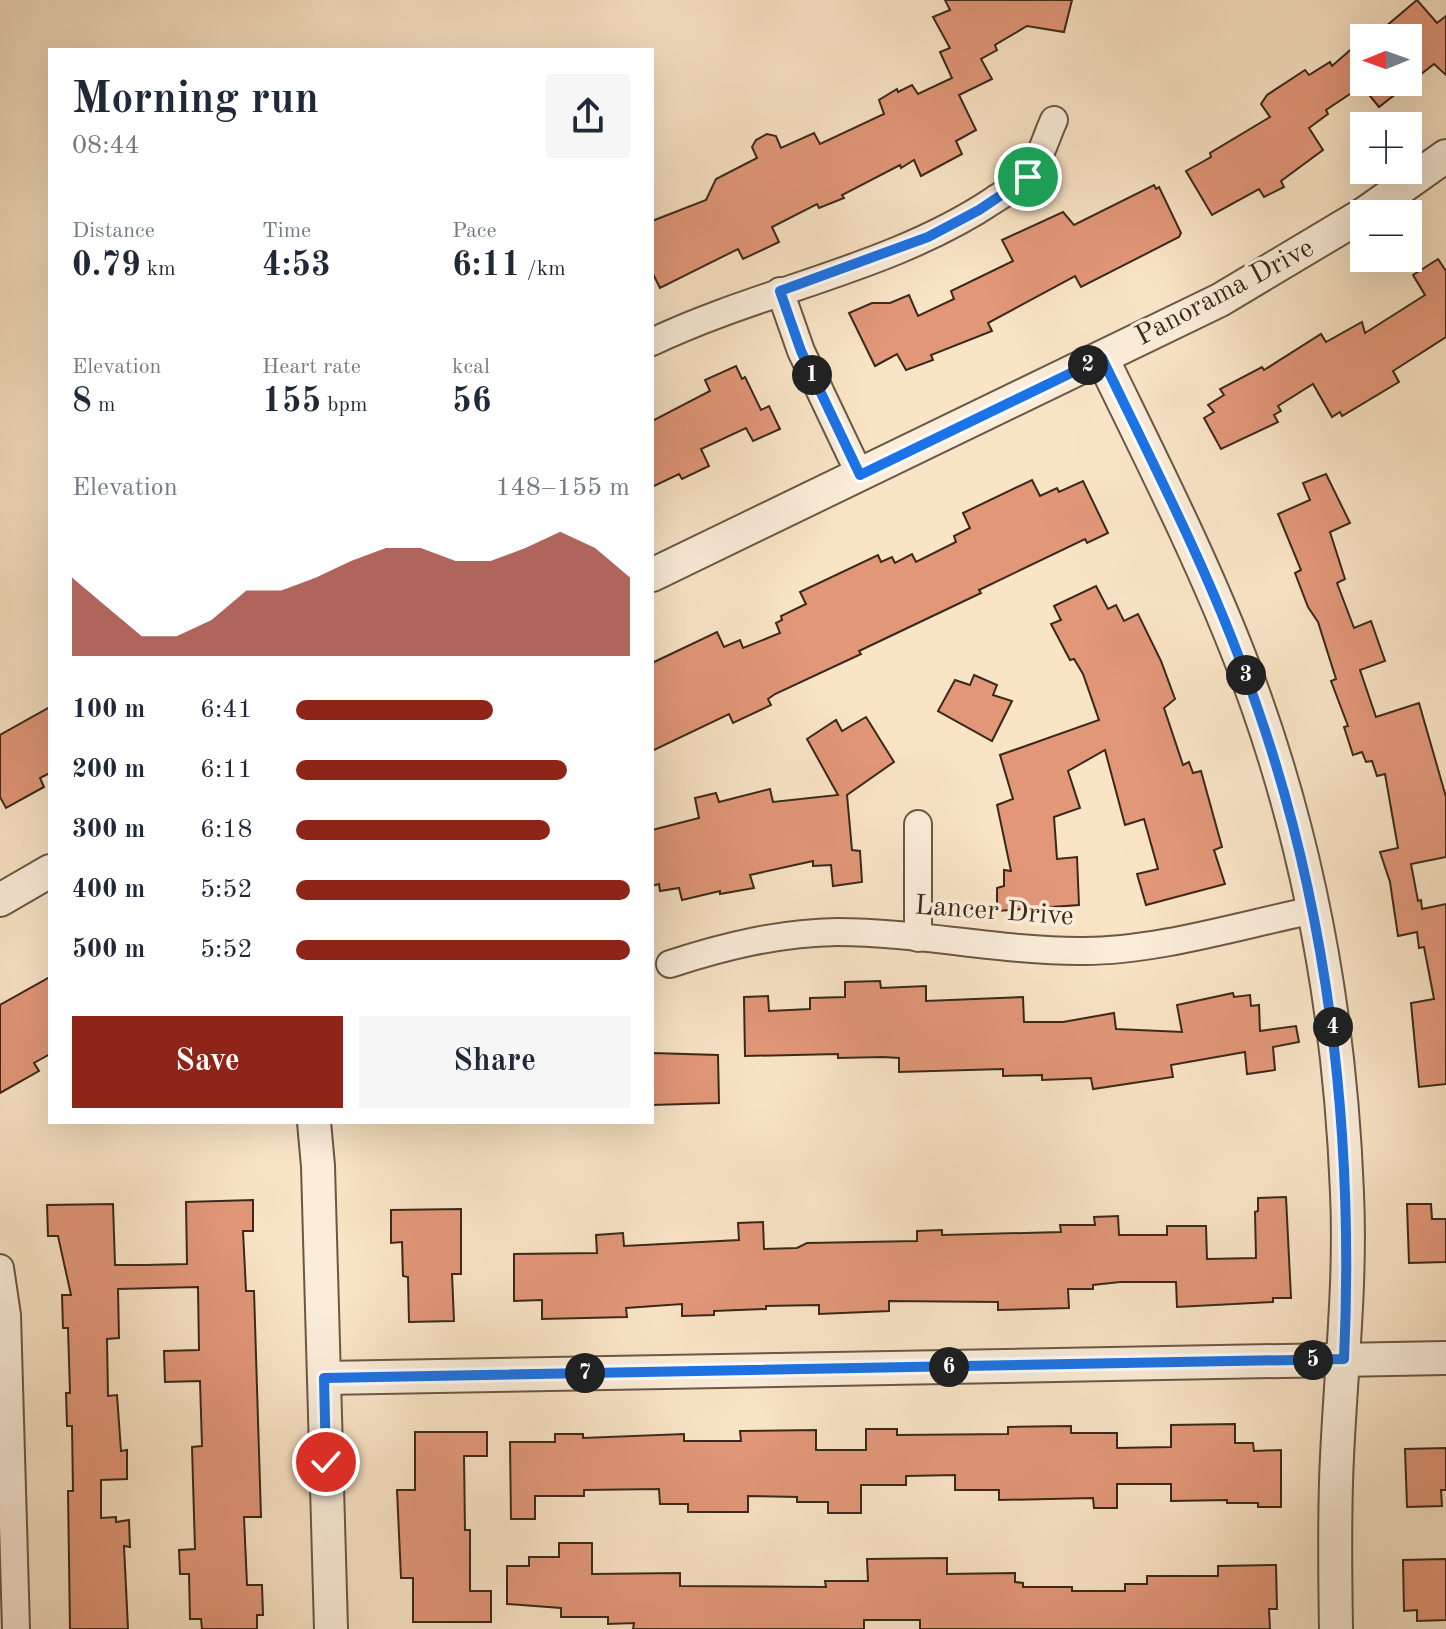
<!DOCTYPE html>
<html lang="en">
<head>
<meta charset="utf-8">
<style>
  body { margin:0; font-family:"Old Standard TT",serif; background:#f6f6f7; color:#1f2937; height:100vh; display:flex; flex-direction:column; font-size:30px; white-space:nowrap }
  * { box-sizing:border-box; margin:0 }
  p { font-size:26px; color:#747a83 }
  .icon { flex:none; width:44px; height:44px; fill:none; stroke:currentColor; stroke-width:2; stroke-linecap:round; stroke-linejoin:round }
  .map { position:relative; flex:1; overflow:hidden }
  .side { position:absolute; left:48px; top:48px; width:606px; height:1076px; display:flex; flex-direction:column; background:#fff; border-radius:0px; box-shadow:0 8px 32px #0002 }
  .side>* { flex:none }
  .needle { width:52px; rotate:269deg }
  .tools { position:absolute; left:1350px; top:24px; display:grid; gap:16px }
  .tools a { display:grid; place-items:center; width:72px; height:72px; border-radius:0px; background:#fff; box-shadow:0 8px 32px #0002; font-size:40px }
  .pin { position:absolute; display:grid; place-items:center; width:68px; height:68px; color:#fff; margin:-34px; border:4px solid #fff; border-radius:50%; box-shadow:0 2px 8px #0007 }
  .km { position:absolute; width:40px; height:40px; margin:-20px; border-radius:50%; background:#222; color:#fff; font-size:22px; line-height:40px; text-align:center }
  .round { display:grid; place-items:center; flex:none; width:84px; height:84px; border-radius:0px; background:#f6f6f7 }
  .overview { display:flex; align-items:center; justify-content:space-between; height:136px; padding:0 24px }
  h1 { font-size:44px; font-weight:700; line-height:60px }
  .metrics { display:grid; grid-template-columns:repeat(3,1fr); gap:12px; height:136px; padding:8px 24px }
  .metrics div { display:grid; align-content:center }
  .metrics b { font-size:34px; font-weight:700 }
  .metrics small { font-size:22px; font-weight:400 }
  .metrics p { font-size:22px }
  .chart { height:224px; padding:16px 24px }
  .chart p { display:flex; justify-content:space-between }
  .chart svg { width:100%; height:144px; margin-top:8px; fill:#8f2418; opacity:.7 }
  .primary-button { display:flex; gap:16px; margin-top:auto; padding:16px 24px }
  .primary-button a { flex:1; height:92px; border-radius:0px; background:#8f2418; color:#fff; font-size:32px; font-weight:700; line-height:92px; text-align:center }
  .primary-button a+a { background:#f6f6f7; color:#1f2937 }
  ul { padding:0 24px; list-style:none; font-size:26px }
  li { display:grid; grid-template-columns:128px 96px 1fr; align-items:center; height:60px }
  li i { height:20px; border-radius:10px; background:#8f2418 }
  .map>svg:first-child { display:block }
</style>
</head>
<body>
<div class="map">
<svg width="1446" height="1629" viewBox="0 0 1446 1629">
  <rect width="100%" height="100%" fill="#f9e4c6"/>
  <filter id="stains"><feTurbulence type="fractalNoise" baseFrequency=".0025" numOctaves="4"/><feColorMatrix values="0 0 0 0 .2 0 0 0 0 .09 0 0 0 0 .02 0 0 0 .5 -.17"/></filter>
  <radialGradient id="worn" r=".72"><stop offset=".6" stop-color="#630" stop-opacity="0"/><stop offset="1" stop-color="#630" stop-opacity=".3"/></radialGradient>
  <g fill="#e29779" stroke="#3a2919" stroke-width="2">
    <path d="M945,0H1072L1064,32L1027,26L995,45L997,50L981,59L992,79L959,95L976,130L956,141L962,154L921,176L914,160L901,168L900,165L842,195L844,198L819,208L817,204L772,227L779,242L743,259L738,249L660,288L652,272V221L706,200L716,179L757,158L752,147L756,140L767,134L776,136L781,148L814,133L820,144L884,114L879,100L897,89L898,92L912,85L918,94L952,78L940,52L950,48L933,17L950,10Z"/>
    <path d="M1417,0L1437,23L1446,16V75L1434,64L1379,107L1362,86L1326,110L1328,114L1309,128L1323,150L1281,181L1284,187L1264,197L1259,189L1212,215L1186,171L1211,157L1210,153L1270,117L1261,104L1267,95L1305,70L1309,75L1330,62L1332,66L1364,38V82H1408V38H1372Z"/>
    <path d="M1154,185L1156,189L1159,187L1181,233L1179,237L1081,287L1075,276L988,323L992,331L931,355L933,360L906,370L897,354L875,366L849,313L872,303H890L909,295L918,316L954,299L951,291L1013,261L1002,240L1063,212L1074,225Z"/>
    <path d="M1438,259L1446,271V337L1393,371L1399,382L1342,416L1340,412L1332,417L1313,384L1278,406L1281,411L1274,415L1278,422L1221,449L1204,418L1214,412L1208,405L1224,395L1220,389L1262,367L1264,370L1321,334L1326,342L1362,322L1365,333L1425,295L1413,275Z"/>
    <path d="M736,366L742,379L745,377L761,410L769,406L780,429L753,441L746,428L701,449L709,466L682,479L679,474L652,487V421L710,391L705,380Z"/>
    <path d="M1326,474L1350,523L1330,532L1345,579L1337,583L1354,628L1371,621L1385,661L1360,670L1376,717L1419,703L1446,797V857L1411,864L1418,901L1421,900L1422,909L1446,904V1084L1419,1087L1411,1003L1434,999L1424,947L1419,948L1417,932L1398,936L1390,882L1380,852L1398,848L1385,774L1377,776L1372,761L1366,762L1362,752L1353,755L1344,727L1348,726L1331,681L1336,679L1318,622L1308,607L1295,573L1301,570L1278,514L1310,500L1303,483Z"/>
    <path d="M1032,480L1040,496L1057,488L1059,492L1083,481L1108,533L1087,543L1085,539L979,590L981,593L859,651L861,654L775,694L768,699L771,705L733,723L729,714L652,751V663L717,632L724,647L740,640L743,648L780,633L776,623L782,620L781,616L806,604L800,592L878,555L881,562L892,557L895,563L912,554L916,562L956,542L954,536L970,528L963,513Z"/>
    <path d="M1096,586L1108,609L1116,605L1124,621L1138,614L1161,661L1175,699L1164,708L1183,765L1189,762L1193,773L1201,771L1222,847L1214,850L1225,884L1146,905L1137,874L1158,869L1144,819L1125,825L1105,750L1068,771L1080,808L1054,817L1057,859L1077,857L1079,905L997,911V888L1004,886V870L1011,871L997,805L1013,799L1000,755L1099,720L1083,674L1074,659L1070,660L1051,624L1061,620L1054,606Z"/>
    <path d="M974,675L997,685L993,695L1012,701L992,741L938,711L955,680L970,685Z"/>
    <path d="M50,707V773L40,778L44,787L6,808L0,797V735Z"/>
    <path d="M866,717L894,762L847,795L852,850L860,851L862,882L833,886L831,865L813,866V861L750,875L754,888L720,894V891L682,900L679,888L660,891L659,884L652,886V830L699,818L695,798L716,793L719,802L770,789L773,802L838,795L807,739L836,720L842,731Z"/>
    <path d="M50,977V1054L34,1063L39,1071L0,1093V1005Z"/>
    <path d="M880,981L881,988L926,986V1001L1023,997L1024,1022H1063L1114,1013L1116,1029L1182,1032L1177,1005L1233,993L1234,997L1250,995L1251,1006L1259,1005L1260,1031L1296,1026L1299,1042L1273,1047L1275,1070L1247,1074L1245,1052L1171,1065L1173,1077L1093,1089L1091,1078L1042,1080V1075L1003,1076V1069L899,1072V1058L883,1057L838,1058V1054L745,1056L744,997L768,996L769,1011L810,1009V998L845,997V982Z"/>
    <path d="M652,1053L718,1055L719,1103L652,1105Z"/>
    <path d="M1286,1197L1291,1298H1273V1302L1177,1307L1176,1282H1120L1093,1285V1289H1068L1069,1308L998,1310V1302L889,1301V1311L819,1314V1305L766,1306V1309L714,1311V1315L682,1316V1304L626,1308L627,1317L542,1319V1300L514,1301V1254L597,1253L596,1235L623,1233L624,1246L739,1240L738,1223L763,1222L764,1249L797,1248L807,1243L917,1241V1231L942,1230V1235L1061,1232L1060,1225H1095L1094,1217L1118,1216L1119,1235H1167V1226H1206L1207,1259L1256,1258L1255,1212L1258,1211V1198Z"/>
    <path d="M253,1200V1231H243L246,1291H254L261,1517H244L247,1585H262L263,1615H257V1629H202L201,1619H190L189,1574H180L179,1550L195,1549L192,1447L202,1446L200,1381L165,1382L164,1351L199,1350L198,1287L118,1289L119,1338L107,1339L108,1396L117,1395L121,1451L127,1450V1479L101,1480V1518L116,1517V1522L129,1520L130,1547L124,1546L128,1629H70L68,1491H73L72,1426H67L66,1393H70L68,1328H63L62,1295H71L58,1236H48L47,1205L113,1204L115,1265H146L187,1264L186,1202Z"/>
    <path d="M1407,1204H1431L1432,1219H1446V1262L1409,1263Z"/>
    <path d="M461,1209V1274H452L454,1321L409,1322L408,1277L403,1276L402,1242L391,1243V1210Z"/>
    <path d="M1235,1424V1443H1253L1254,1451L1281,1450V1507H1258V1503H1227V1500L1171,1501V1484H1117V1508H1094L1093,1498L999,1500V1490H955V1475L906,1476V1485H861V1513H828V1502H797V1497L748,1496V1512H688V1504H660L659,1489L584,1490V1496H535V1519H511L510,1442H555V1434H583V1438L684,1434V1441H741L740,1431L816,1430V1450H866V1429H897V1435L1008,1434V1427L1071,1426V1433H1117V1448L1171,1447V1425Z"/>
    <path d="M415,1432H487V1456H464L465,1530H470V1591H491V1622H413V1578H401L397,1490H415Z"/>
    <path d="M1446,1448V1490H1441L1442,1506L1407,1507L1405,1449Z"/>
    <path d="M559,1543H592V1574L680,1573V1586L826,1587L825,1581H868L867,1559L947,1558V1574L1015,1573V1582L1023,1583V1587H1072V1591H1125V1584H1147V1576H1218V1566L1276,1565L1277,1609H1269L1270,1629H920V1620H864V1629H633L634,1623L608,1624V1617H561V1608L507,1604V1566H529V1557H559Z"/>
    <path d="M1446,1559V1620L1417,1621V1610L1404,1611L1403,1560Z"/>
  </g>
  <g fill="none" stroke-linecap="round" stroke-linejoin="round">
    <defs>
      <g id="minor">
        <path d="M780,291L801,351L860,475"/>
        <path d="M652,342C763,289 891,269 994,200C1004,193 1022,185 1029,175C1040,160 1046,137 1054,120"/>
        <path d="M918,938V824"/>
        <path d="M670,964C725,946 779,933 837,932C918,932 999,951 1080,951C1154,952 1241,925 1314,910"/>
        <path d="M0,1268L7,1315L16,1629"/>
      </g>
      <g id="tertiary">
        <path d="M1364,214L1446,156"/>
        <path d="M1102,358C1150,457 1200,555 1240,658C1306,828 1340,1011 1347,1193C1351,1282 1341,1369 1337,1457C1334,1515 1335,1572 1336,1629"/>
        <path d="M652,575L1220,300L1364,214"/>
        <path d="M0,900L50,871"/>
        <path d="M314,1122L318,1166L331,1629"/>
        <path d="M324,1378L1446,1358"/>
      </g>
    </defs>
    <use href="#minor" stroke="#6a5844" stroke-width="30"/>
    <use href="#tertiary" stroke="#6a5844" stroke-width="36"/>
    <use href="#minor" stroke="#fbedda" stroke-width="26"/>
    <use href="#tertiary" stroke="#fbedda" stroke-width="32"/>
  </g>
  <g fill="none" stroke-linecap="round" stroke-linejoin="round">
    <defs>
      <path id="route" d="M326,1462L324,1378L1344,1359C1355,1121 1326,884 1240,660C1201,556 1150,458 1102,358L860,475L801,351L780,291L928,237L979,210L1028,177"/>
    </defs>
    <use href="#route" stroke="#fff" stroke-width="16"/>
    <use href="#route" stroke="#1a73e8" stroke-width="10"/>
  </g>
  <g text-anchor="middle" dominant-baseline="central" stroke-width="7" stroke-linejoin="round" paint-order="stroke">
    <g font-size="28" fill="#3a2919" stroke="#fbedda">
      <text transform="translate(1225 293) rotate(-28)">Panorama Drive</text>
      <text transform="translate(994 912) rotate(4)">Lancer Drive</text>
    </g>
  </g>
  <rect width="100%" height="100%" filter="url(#stains)"/>
  <rect width="100%" height="100%" fill="url(#worn)"/>
</svg>
<div class="tools">
<a><svg class="needle" viewBox="-14 -14 28 28"><path d="M0-13l5 13h-10z" fill="#e53935"/><path d="M0 13l5-13h-10z" fill="#747a83"/></svg></a>
<a>+</a>
<a>−</a>
</div>
<div class="pin" style="left:1028px;top:177px;background:#1e9e55"><svg class="icon" aria-label="arrive" viewBox="0 0 24 24"><path d="M6 21V4h12l-3 4 3 4H6"/></svg></div>
<div class="pin" style="left:326px;top:1462px;background:#d93025"><svg class="icon" aria-label="check" viewBox="0 0 24 24"><path d="M5 12l5 5 9-10"/></svg></div>
<b class="km" style="left:812px;top:375px">1</b>
<b class="km" style="left:1088px;top:365px">2</b>
<b class="km" style="left:1246px;top:675px">3</b>
<b class="km" style="left:1333px;top:1027px">4</b>
<b class="km" style="left:1313px;top:1360px">5</b>
<b class="km" style="left:949px;top:1367px">6</b>
<b class="km" style="left:585px;top:1373px">7</b>
<section class="side">
<div class="overview"><div><h1>Morning run</h1><p>08:44</p></div><a class="round"><svg class="icon" aria-label="share" viewBox="0 0 24 24"><path d="M12 15V3M7 8l5-5 5 5M5 13v7h14v-7"/></svg></a></div>
<div class="metrics">
<div><p>Distance</p><b>0.79<small> km</small></b></div>
<div><p>Time</p><b>4:53</b></div>
<div><p>Pace</p><b>6:11<small> /km</small></b></div>
</div>
<div class="metrics">
<div><p>Elevation</p><b>8<small> m</small></b></div>
<div><p>Heart rate</p><b>155<small> bpm</small></b></div>
<div><p>kcal</p><b>56</b></div>
</div>
<div class="chart"><p><span>Elevation</span>148–155 m</p>
<svg viewBox="0 0 160 44" preserveAspectRatio="none"><path d="M0 44V20L10 29L20 38L30 38L40 33L50 24L60 24L70 20L80 15L90 11L100 11L110 15L120 15L130 11L140 6L150 11L160 20V44z"/></svg>
</div>
<ul>
<li><b>100 m</b>6:41<i style="width:59%"></i></li>
<li><b>200 m</b>6:11<i style="width:81%"></i></li>
<li><b>300 m</b>6:18<i style="width:76%"></i></li>
<li><b>400 m</b>5:52<i style="width:100%"></i></li>
<li><b>500 m</b>5:52<i style="width:100%"></i></li>
</ul>
<div class="primary-button"><a>Save</a><a>Share</a></div>
</section>
</div>
</body>
</html>
